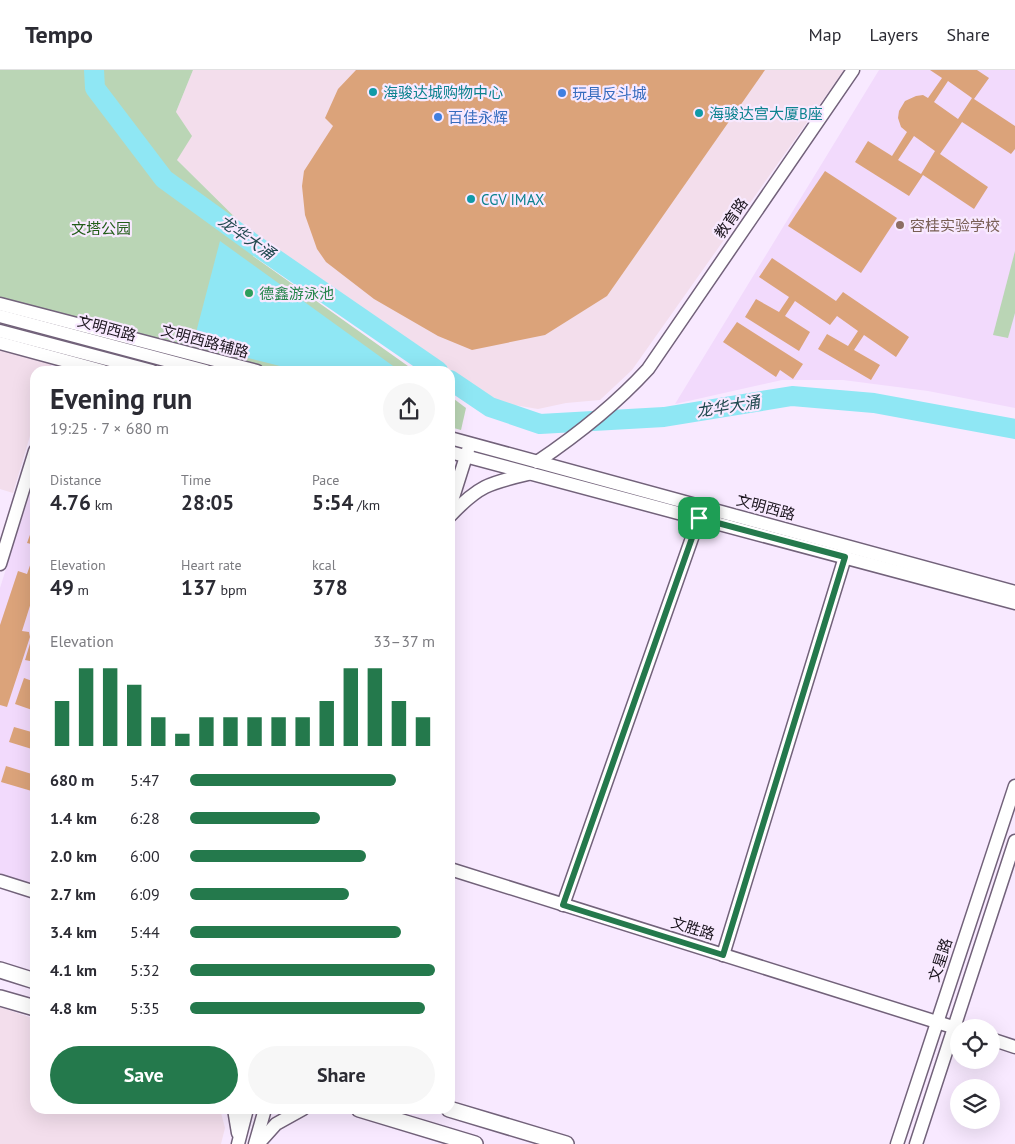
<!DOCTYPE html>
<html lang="en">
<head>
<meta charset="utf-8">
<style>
  body { margin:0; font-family:"PT Sans","Noto Sans SC",sans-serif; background:#f7f7f7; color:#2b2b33; height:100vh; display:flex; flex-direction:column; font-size:19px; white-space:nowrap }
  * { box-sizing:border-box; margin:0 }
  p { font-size:16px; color:#7c7c81 }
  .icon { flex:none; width:28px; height:28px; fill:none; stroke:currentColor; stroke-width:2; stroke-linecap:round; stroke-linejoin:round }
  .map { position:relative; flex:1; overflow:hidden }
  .sheet { position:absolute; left:30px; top:296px; width:425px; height:748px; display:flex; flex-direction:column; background:#fff; border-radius:15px; box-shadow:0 5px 20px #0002 }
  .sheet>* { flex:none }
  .fabs { position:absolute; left:950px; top:949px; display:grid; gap:10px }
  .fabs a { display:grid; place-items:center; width:50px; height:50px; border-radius:50%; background:#fff; box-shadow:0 5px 20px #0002; font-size:25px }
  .pin { position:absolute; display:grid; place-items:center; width:42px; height:42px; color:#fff; margin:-21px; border-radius:10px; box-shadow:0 2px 8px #0006 }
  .round { display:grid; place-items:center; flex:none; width:52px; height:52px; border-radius:26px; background:#f7f7f7 }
  .head { display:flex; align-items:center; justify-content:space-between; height:85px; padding:0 20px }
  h1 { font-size:28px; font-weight:800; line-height:38px }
  .metrics { display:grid; grid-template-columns:repeat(3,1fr); gap:8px; height:85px; padding:5px 20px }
  .metrics div { display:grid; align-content:center }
  .metrics b { font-size:21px; font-weight:800 }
  .metrics small { font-size:14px; font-weight:400 }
  .metrics p { font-size:14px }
  .chart { height:140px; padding:10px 20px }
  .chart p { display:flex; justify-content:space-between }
  .chart svg { width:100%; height:90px; margin-top:5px; stroke:#24794c; stroke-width:6 }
  .primary-button { display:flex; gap:10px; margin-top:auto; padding:10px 20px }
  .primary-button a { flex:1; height:58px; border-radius:30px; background:#24794c; color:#fff; font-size:20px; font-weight:800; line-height:58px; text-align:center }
  .primary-button a+a { background:#f7f7f7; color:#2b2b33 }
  ul { padding:0 20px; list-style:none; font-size:16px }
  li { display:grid; grid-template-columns:80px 60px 1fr; align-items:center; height:38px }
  li i { height:12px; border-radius:6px; background:#24794c }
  header { display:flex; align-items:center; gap:30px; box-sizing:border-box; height:70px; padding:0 25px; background:#fff; border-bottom:1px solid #e1e1e2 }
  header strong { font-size:24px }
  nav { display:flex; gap:28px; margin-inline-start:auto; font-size:18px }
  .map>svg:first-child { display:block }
</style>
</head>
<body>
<header>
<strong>Tempo</strong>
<nav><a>Map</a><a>Layers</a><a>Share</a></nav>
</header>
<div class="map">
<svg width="1015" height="1074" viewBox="0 0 1015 1074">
  <rect width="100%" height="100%" fill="#f8e9ff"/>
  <g fill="#f3deec">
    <path d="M193,0H844L632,300L600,330L566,333L538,339L502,333L423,284L261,173L177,90L176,42Z"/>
    <path d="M0,270L54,286L49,301H35V349L13,423L0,419Z"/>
    <path d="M0,937L35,949V1039H220L225,1058L221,1074H0Z"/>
  </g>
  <g fill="#f2dafc">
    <path d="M879,0H1015V338L928,321L843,310H782L675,334Z"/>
    <path d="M35,407V821L0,811V518Z"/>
  </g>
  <g fill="#bad5b5">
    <path d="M0,0H193L176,42L192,66L177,90L261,173L253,186L415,301H243L0,236Z"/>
    <path d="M1015,181V243L1008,268L993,265Z"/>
    <path d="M450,326L466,338L461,360L450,357Z"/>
  </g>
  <path fill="#8fe7f4" d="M220,171L400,301H300L193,274Z"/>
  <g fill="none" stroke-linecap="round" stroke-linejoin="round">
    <g stroke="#8fe7f4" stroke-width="20">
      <path d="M94,0L95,18L164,109L255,175L438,301"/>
      <path d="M450,310L490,337L540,354L664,347L792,326L874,333L1015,359"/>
    </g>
  </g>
  <g fill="#dba37a" fill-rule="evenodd">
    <path d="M356,0H765L607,226L545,265L472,280L438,266L374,229L326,192L317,179L305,145L302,116L304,101L333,56L325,48L338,19Z"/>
    <path d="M930,0H977L989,8L974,29L1015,56V79L1011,84L962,52L940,84L988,117L974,139L923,105L909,126L855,92L868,71L892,86L907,62L901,57L898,48L899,41L905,31L916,26L923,25L928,28L942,8ZM948,11L972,28L958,49L934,32ZM914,66L935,81L921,104L898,90Z"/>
    <path d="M825,101L897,148L861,203L788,156Z"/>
    <path d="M772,188L836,231L843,222L909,267L896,287L864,265L854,280L880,295L871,310L818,279L827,264L848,276L858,261L837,246L830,255L795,231L785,246L810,262L799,281L745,247L756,229L779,242L789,227L759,207Z"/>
    <path d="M737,252L803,294L793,309L780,300L776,307L723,272Z"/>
    <path d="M35,451V475L27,473Z"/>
    <path d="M35,481V520L22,561L29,562L30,567L7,637L0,635V555L18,501L27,504Z"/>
    <path d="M35,557V592L25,590Z"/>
    <path d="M24,608L35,612V641L15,634Z"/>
    <path d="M14,657L35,663V680L9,672Z"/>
    <path d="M6,696L35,705V722L1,712Z"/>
  </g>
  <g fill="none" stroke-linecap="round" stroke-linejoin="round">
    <defs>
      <g id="minor">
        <path d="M0,234L257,301"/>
        <path d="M0,246L206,301"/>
        <path d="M0,261L152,301"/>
        <path d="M0,273L103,301"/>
        <path d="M450,368L1015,522"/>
        <path d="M450,382L1015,533"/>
        <path d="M537,392C577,365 615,335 648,299L853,0"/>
        <path d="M450,437L468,380"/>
        <path d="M450,446C478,416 489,413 528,404"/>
        <path d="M0,494L35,381"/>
        <path d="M450,799L959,959"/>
        <path d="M0,811L35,822"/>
        <path d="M563,835L699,448"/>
        <path d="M723,885L845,487"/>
        <path d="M991,969L1015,977"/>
        <path d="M234,1039L238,1063"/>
        <path d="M238,1074L247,1039"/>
        <path d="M255,1074L265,1039"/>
        <path d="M258,1074L276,1054L303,1039"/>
        <path d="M897,1074L1015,716"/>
        <path d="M916,1074L1015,771"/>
      </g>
      <g id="major">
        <path d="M0,900L35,911"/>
        <path d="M0,928L35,938"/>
        <path d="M359,1039L475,1074"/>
        <path d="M449,1039L566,1074"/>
      </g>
    </defs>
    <use href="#minor" stroke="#72627a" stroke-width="15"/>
    <use href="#major" stroke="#72627a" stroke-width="18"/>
    <use href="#minor" stroke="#fff" stroke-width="12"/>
    <use href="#major" stroke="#fff" stroke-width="15"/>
  </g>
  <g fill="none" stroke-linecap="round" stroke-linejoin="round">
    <defs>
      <path id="route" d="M699,448L845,487L723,885L563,835Z"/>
    </defs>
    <use href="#route" stroke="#fff" stroke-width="10"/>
    <use href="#route" stroke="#24794c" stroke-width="6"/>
  </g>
  <g fill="#0f9aa8" stroke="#f8e9ff" stroke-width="2">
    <circle cx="373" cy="22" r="5"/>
    <circle cx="699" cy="43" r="5"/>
    <circle cx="471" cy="129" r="5"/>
  </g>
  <g fill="#3f7fe0" stroke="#f8e9ff" stroke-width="2">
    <circle cx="562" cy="23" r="5"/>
    <circle cx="438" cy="47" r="5"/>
  </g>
  <circle fill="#8d6e63" stroke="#f8e9ff" stroke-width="2" cx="900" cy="155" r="5"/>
  <circle fill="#2e9e5b" stroke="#f8e9ff" stroke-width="2" cx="249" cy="223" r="5"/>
  <g text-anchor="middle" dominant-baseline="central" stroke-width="4.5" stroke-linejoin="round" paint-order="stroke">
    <g font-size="15" fill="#0d838f" stroke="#f8e9ff" text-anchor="start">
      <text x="383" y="22">海骏达城购物中心</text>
      <text x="709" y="43">海骏达宫大厦B座</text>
      <text x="481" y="129">CGV IMAX</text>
    </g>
    <g font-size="15" fill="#366cbe" stroke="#f8e9ff" text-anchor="start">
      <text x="572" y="23">玩具反斗城</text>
      <text x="448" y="47">百佳永辉</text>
    </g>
    <g font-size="15" fill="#1b151e" stroke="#f8e9ff">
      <text transform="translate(731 148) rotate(-55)">教育路</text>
      <text transform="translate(107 258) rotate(15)">文明西路</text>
      <text transform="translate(205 271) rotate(15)">文明西路辅路</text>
      <text transform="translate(766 437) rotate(15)">文明西路</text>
      <text transform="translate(693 858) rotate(17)">文胜路</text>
      <text transform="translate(940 890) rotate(-72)">文星路</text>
    </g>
    <g font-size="15" fill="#785e54" stroke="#f8e9ff" text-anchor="start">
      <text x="910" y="155">容桂实验学校</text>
    </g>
    <g font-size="15" fill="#225d19" stroke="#f8e9ff">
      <text x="101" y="158">文塔公园</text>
    </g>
    <g font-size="15" fill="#27864d" stroke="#f8e9ff" text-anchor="start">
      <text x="259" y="223">德鑫游泳池</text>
    </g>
    <g font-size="16" font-style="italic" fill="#20494f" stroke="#f8e9ff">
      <text transform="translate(247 167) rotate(35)">龙华大涌</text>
      <text transform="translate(728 336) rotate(-9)">龙华大涌</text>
    </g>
  </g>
</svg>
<div class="fabs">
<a><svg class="icon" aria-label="locate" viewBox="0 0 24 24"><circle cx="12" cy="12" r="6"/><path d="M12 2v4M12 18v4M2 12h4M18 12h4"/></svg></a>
<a><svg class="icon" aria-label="layers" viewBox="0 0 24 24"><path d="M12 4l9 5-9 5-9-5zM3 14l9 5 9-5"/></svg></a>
</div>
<div class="pin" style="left:699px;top:448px;background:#1e9e55"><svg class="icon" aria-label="arrive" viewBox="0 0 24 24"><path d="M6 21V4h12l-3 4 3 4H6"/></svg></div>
<section class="sheet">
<div class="head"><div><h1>Evening run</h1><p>19:25 · 7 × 680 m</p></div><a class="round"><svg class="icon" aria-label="share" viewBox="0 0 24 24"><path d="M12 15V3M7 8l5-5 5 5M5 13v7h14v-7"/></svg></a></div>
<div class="metrics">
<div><p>Distance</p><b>4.76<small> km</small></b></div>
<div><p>Time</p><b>28:05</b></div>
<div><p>Pace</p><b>5:54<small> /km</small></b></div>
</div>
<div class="metrics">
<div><p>Elevation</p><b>49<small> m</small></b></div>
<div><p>Heart rate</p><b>137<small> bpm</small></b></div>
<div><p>kcal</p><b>378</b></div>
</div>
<div class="chart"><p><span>Elevation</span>33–37 m</p>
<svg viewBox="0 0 160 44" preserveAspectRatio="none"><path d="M5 44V22M15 44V6M25 44V6M35 44V14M45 44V30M55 44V38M65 44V30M75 44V30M85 44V30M95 44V30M105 44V30M115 44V22M125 44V6M135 44V6M145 44V22M155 44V30"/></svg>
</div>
<ul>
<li><b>680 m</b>5:47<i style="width:84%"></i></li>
<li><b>1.4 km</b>6:28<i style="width:53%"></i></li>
<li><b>2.0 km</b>6:00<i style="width:72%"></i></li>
<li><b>2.7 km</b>6:09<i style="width:65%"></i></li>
<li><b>3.4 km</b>5:44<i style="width:86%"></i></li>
<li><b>4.1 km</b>5:32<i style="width:100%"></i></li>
<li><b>4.8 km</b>5:35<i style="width:96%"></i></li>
</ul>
<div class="primary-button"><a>Save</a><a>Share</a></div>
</section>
</div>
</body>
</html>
